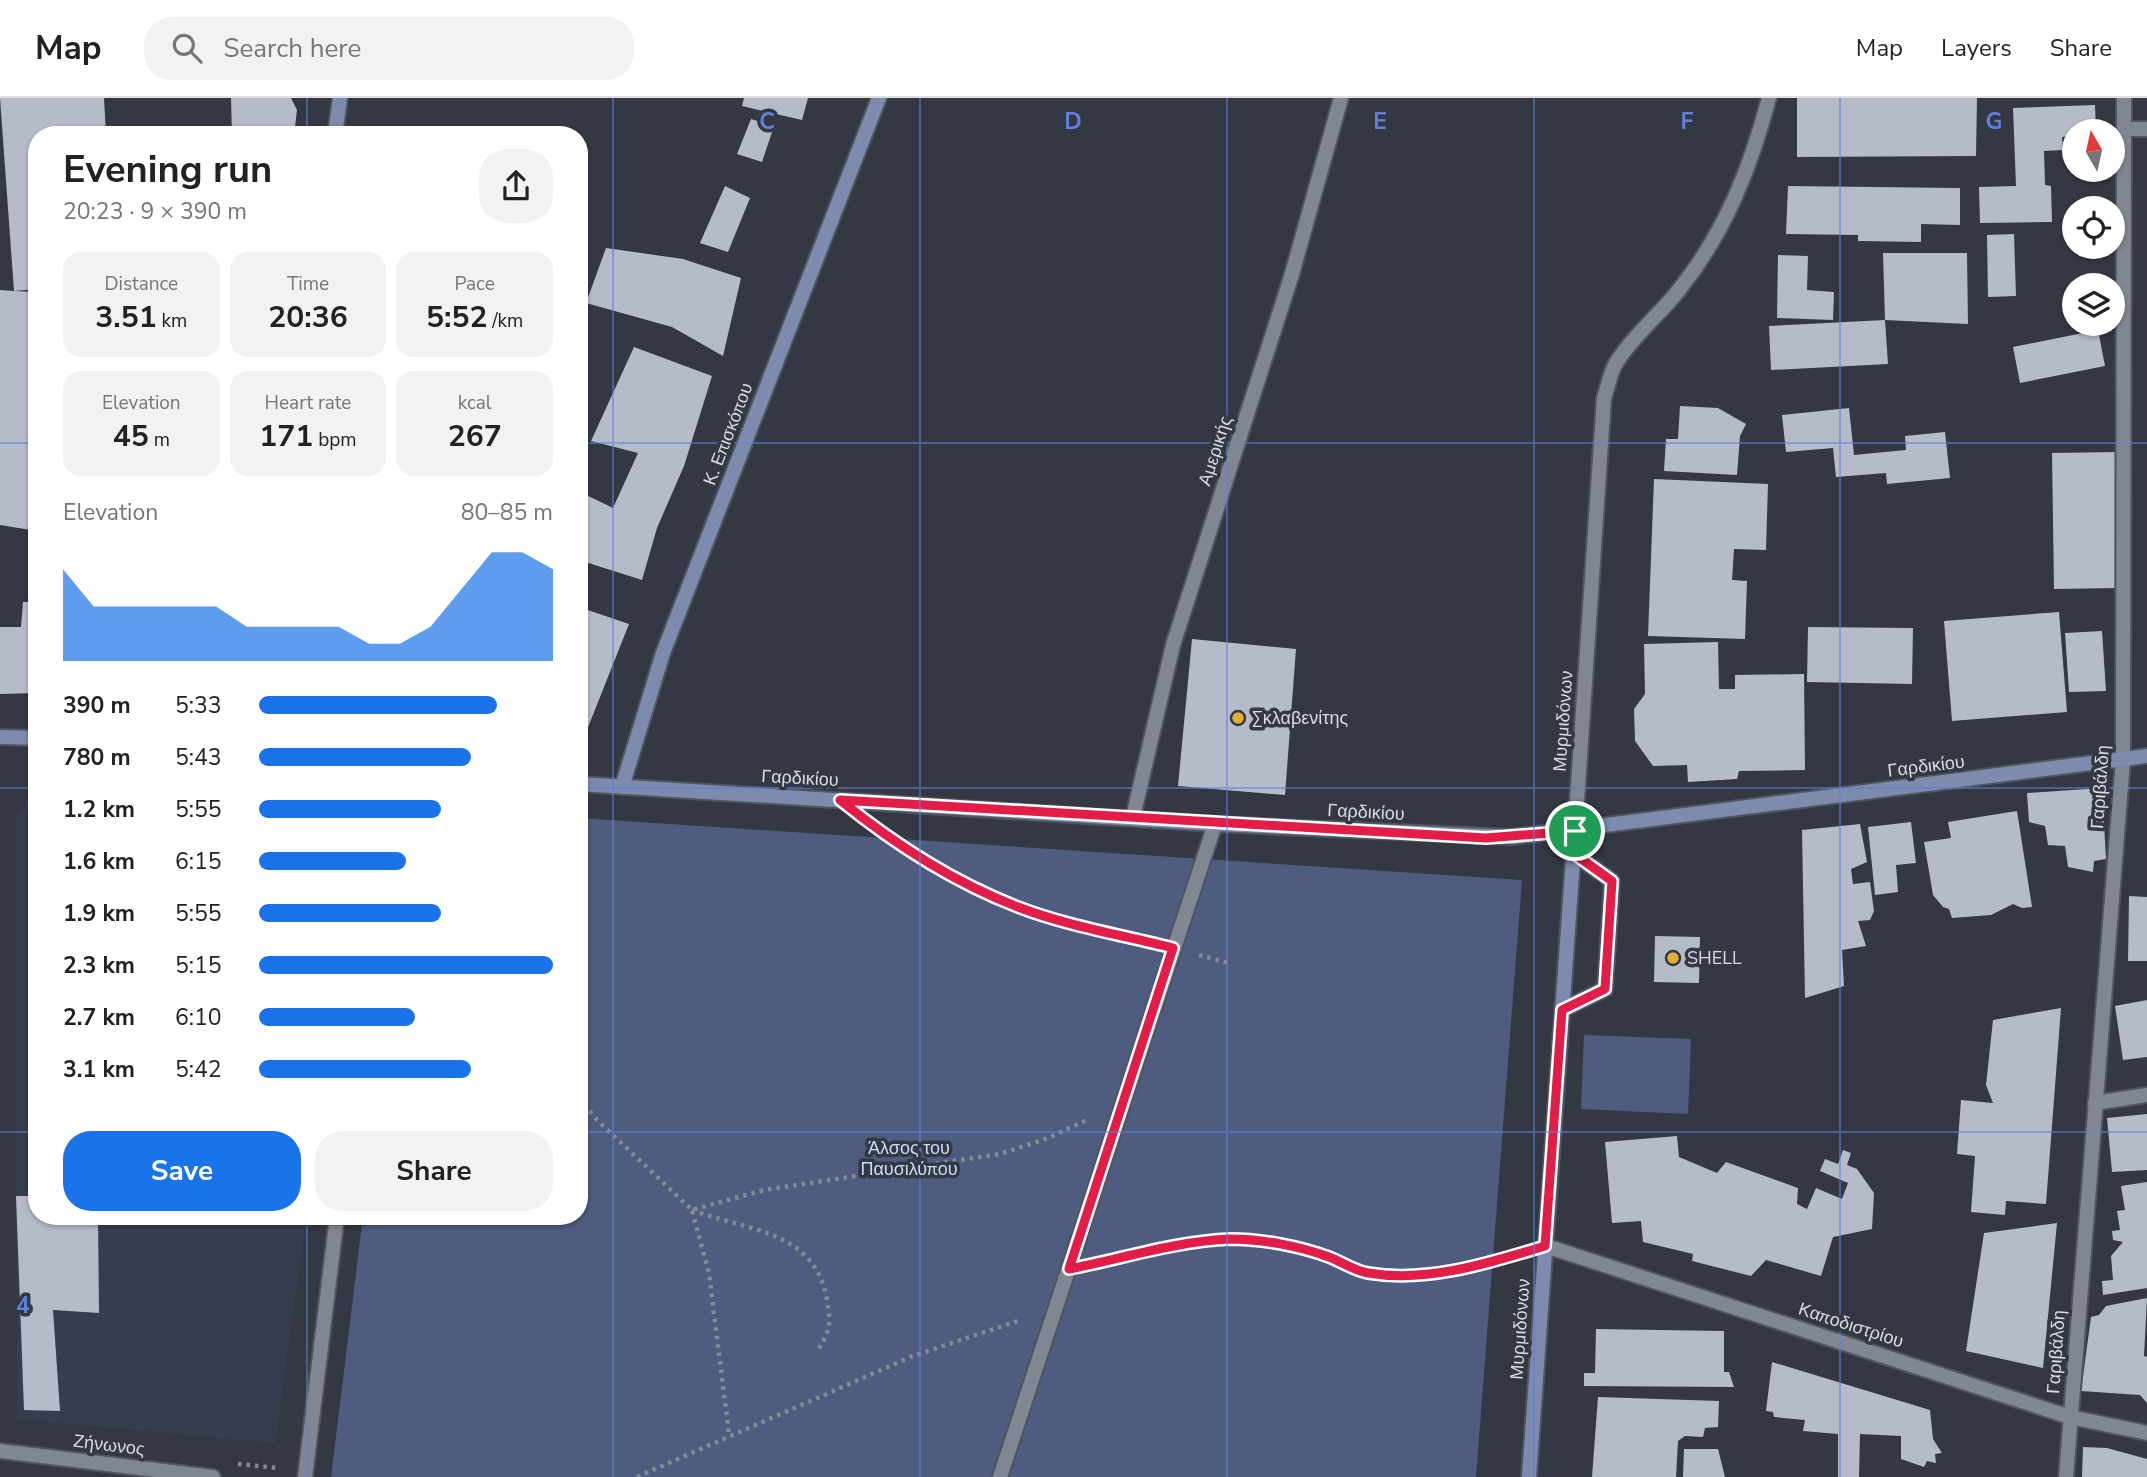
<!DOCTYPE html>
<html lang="en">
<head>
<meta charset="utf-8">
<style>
  body { margin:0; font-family:"Nunito Sans",sans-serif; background:#f2f2f2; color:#222; height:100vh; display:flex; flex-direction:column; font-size:26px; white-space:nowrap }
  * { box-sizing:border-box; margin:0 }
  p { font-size:23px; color:#767676 }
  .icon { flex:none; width:38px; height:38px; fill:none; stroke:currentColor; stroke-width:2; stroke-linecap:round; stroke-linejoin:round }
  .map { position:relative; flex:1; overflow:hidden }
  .details { position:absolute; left:28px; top:28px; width:560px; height:1099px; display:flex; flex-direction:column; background:#fff; border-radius:28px; box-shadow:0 2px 5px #0004 }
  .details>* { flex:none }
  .needle { width:46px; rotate:351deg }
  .tools { position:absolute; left:2062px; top:21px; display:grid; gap:14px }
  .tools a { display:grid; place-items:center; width:63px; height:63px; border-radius:50%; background:#fff; box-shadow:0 2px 5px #0004; font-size:35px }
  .pin { position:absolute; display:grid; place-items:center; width:60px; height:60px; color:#fff; margin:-30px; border:4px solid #fff; border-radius:50%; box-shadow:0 2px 7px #0007 }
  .round { display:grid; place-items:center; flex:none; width:74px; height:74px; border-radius:28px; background:#f2f2f2 }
  .overview { display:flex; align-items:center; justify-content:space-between; height:119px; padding:0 35px }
  h1 { font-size:38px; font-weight:700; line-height:52px }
  .figures { display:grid; grid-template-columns:repeat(3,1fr); gap:10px; height:119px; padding:7px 35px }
  .figures div { display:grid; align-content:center; border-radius:18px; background:#f2f2f2; text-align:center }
  .figures b { font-size:30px; font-weight:700 }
  .figures small { font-size:19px; font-weight:400 }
  .figures p { font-size:19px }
  .chart { height:196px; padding:14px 35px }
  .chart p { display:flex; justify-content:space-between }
  .chart svg { width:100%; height:126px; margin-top:7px; fill:#1a73e8; opacity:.7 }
  .action { display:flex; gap:14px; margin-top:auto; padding:14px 35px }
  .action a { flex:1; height:80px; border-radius:28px; background:#1a73e8; color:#fff; font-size:28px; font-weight:700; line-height:80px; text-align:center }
  .action a+a { background:#f2f2f2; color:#222 }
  ul { padding:0 35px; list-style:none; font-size:23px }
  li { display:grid; grid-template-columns:112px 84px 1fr; align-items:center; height:52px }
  li i { height:18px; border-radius:9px; background:#1a73e8 }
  header { display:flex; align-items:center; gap:42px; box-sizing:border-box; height:98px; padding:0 35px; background:#fff; border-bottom:2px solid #e0e0e0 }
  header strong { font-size:33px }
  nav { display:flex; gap:38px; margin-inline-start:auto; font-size:24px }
  .search { width:490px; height:63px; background:#f2f2f2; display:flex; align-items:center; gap:18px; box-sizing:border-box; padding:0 24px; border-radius:28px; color:#767676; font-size:26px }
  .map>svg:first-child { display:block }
</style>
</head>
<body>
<header>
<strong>Map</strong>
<div class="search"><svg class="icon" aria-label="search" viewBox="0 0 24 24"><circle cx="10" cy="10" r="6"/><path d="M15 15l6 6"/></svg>Search here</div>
<nav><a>Map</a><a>Layers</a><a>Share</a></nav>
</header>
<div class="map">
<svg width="2147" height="1379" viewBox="0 0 2147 1379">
  <rect width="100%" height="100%" fill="#333842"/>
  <path fill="#363d4e" d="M37,688V1118H307L275,1345L17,1321L15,719Z"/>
  <g fill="#4d5c7f">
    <path d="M579,720L1522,782L1476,1379H331L363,1118H579Z"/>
    <path d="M1584,937L1691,941L1688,1016L1581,1011Z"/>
  </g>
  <g fill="#b5bbc9">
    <path d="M0,0H104L106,37H37V191L14,193L37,194V433L0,427V192L14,193Z"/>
    <path d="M231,0H291L297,12L294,37H232Z"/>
    <path d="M744,0H808L802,22L742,8Z"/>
    <path d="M1797,0H1977L1976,58L1797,59Z"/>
    <path d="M2095,7L2096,33H2074V38L2062,39L2063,52L2044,53L2045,87L2051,88L2052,124L1980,125L1979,89L2016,88L2013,10Z"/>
    <path d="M751,21L774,28L762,64L737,56Z"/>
    <path d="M725,88L750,100L728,154L700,145Z"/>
    <path d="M1788,88L1960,90V127L1921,126V144L1858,143V137L1786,136Z"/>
    <path d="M2014,136L2016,198L1988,199L1987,137Z"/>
    <path d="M606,150L683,161L741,180L723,258L672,229L586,205Z"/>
    <path d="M1883,155H1967L1968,226L1885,222Z"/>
    <path d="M1778,157L1808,158L1807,192L1834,194L1833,222L1777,220Z"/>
    <path d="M1885,222L1888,266L1771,272L1769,228Z"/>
    <path d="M2098,232L2105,268L2020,285L2013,249Z"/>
    <path d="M634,249L712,278L684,368L657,430L642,482L579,462L580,394L613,410L638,355L591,343Z"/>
    <path d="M1680,308L1718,310L1746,326L1740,338L1737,377L1664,373L1666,341H1678Z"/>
    <path d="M1849,310L1854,357L1906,352L1905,338L1945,334L1950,380L1887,386L1886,375L1836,379L1833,350L1786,354L1782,317Z"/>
    <path d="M2117,354L2119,490L2054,491L2052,355Z"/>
    <path d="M1654,381L1768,386L1766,452L1734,451L1732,482L1747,483L1745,541L1648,538Z"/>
    <path d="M23,504H37V595L0,596V529H21Z"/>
    <path d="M579,509L629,526L579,652Z"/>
    <path d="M2059,514L2067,614L1952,623L1944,523Z"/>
    <path d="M1808,529L1913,530L1912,586L1807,584Z"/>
    <path d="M2102,533L2106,593L2069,594L2065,535Z"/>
    <path d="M1192,541L1296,551L1285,697L1178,688Z"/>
    <path d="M1718,544L1719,591H1735V577L1804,576L1805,672L1739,673L1737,681L1688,684L1687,667L1653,668L1635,643L1634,611L1645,596L1644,546Z"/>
    <path d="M2102,690L2106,761L2094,763L2093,774L2068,769L2065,748L2048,747L2045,728L2029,724L2027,695Z"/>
    <path d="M2017,713L2032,809L2022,810L2013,806L1991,817L1952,820L1949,811L1943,809L1933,797L1924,744L1951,740L1948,724Z"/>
    <path d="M1911,724L1916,765L1896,767L1898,794L1875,797L1868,729Z"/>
    <path d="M1860,726L1867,764L1851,771L1853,786L1870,784L1874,813L1870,822L1858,823L1866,848L1842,852L1844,888L1805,900L1802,732Z"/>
    <path d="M2129,798L2147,799V863H2128Z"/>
    <path d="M1655,838L1700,839L1699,885L1654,884Z"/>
    <path d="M2147,902V959L2123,962L2115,908Z"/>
    <path d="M2061,910L2046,1106L2006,1103L2005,1117L1971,1114L1975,1058L1957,1056L1961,1002L1993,1005L1986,987L1993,922Z"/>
    <path d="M2147,1016V1072L2112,1074L2107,1020Z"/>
    <path d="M1677,1038L1679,1059L1717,1075L1726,1064L1798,1090L1797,1106L1807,1111L1816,1090L1842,1101L1848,1085L1820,1073L1825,1061L1838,1066L1843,1052L1851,1055L1847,1067L1857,1071L1874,1095L1872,1131L1833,1139L1821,1178L1766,1162L1751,1178L1692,1163L1693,1156L1643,1144L1641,1123L1612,1125L1605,1044Z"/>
    <path d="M2147,1084V1190L2103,1197L2102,1183L2113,1182L2111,1158L2123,1144L2113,1142L2112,1133L2120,1132L2117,1113L2125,1112L2121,1088Z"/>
    <path d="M16,1098H37V1118H98L99,1215L53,1212L60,1313L24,1312Z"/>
    <path d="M2057,1125L2043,1270L1966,1253L1984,1135Z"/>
    <path d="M2147,1200L2144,1258L2147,1259V1305L2140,1297L2081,1293L2091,1219L2099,1217L2106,1208Z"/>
    <path d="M1596,1231L1724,1233V1274H1729L1734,1289L1584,1288V1275H1595Z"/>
    <path d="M1772,1264L1930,1312L1933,1341L1942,1355L1935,1356L1936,1365L1927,1363L1924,1369L1901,1361V1338L1860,1336L1859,1379H1838V1336L1803,1333L1805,1322L1774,1319L1773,1314L1766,1313Z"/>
    <path d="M1598,1299L1719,1303L1718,1329L1705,1330L1703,1339L1685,1338L1678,1343L1676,1379H1592Z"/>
    <path d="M2083,1349L2107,1350L2147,1361V1379H2082Z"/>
    <path d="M1684,1351H1718L1725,1379H1683Z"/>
  </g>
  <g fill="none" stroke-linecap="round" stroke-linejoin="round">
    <defs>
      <path id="lane" d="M1562,912L1605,891L1612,783L1573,755"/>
      <g id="street">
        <path d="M2125,31H2147"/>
        <path d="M1133,719L1173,547L1292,176L1341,0"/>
        <path d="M1575,733L1604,300C1608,289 1610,275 1616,265C1634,236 1662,215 1682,188C1726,132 1751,68 1769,0"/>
        <path d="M2095,1005L2147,997"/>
        <path d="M1546,1148L2070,1319L2147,1335"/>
        <path d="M0,1353L213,1379"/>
        <path d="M305,1379L337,1118"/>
        <path d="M1000,1379L1215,726"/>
        <path d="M2066,1379L2123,662L2124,0"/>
      </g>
      <g id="secondary">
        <path d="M335,37L340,0"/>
        <path d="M0,639L37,640"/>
        <path d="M579,686L1215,726L1512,739L2147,658"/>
        <path d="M622,689L663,555L879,0"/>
        <path d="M1529,1379L1575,733"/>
      </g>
    </defs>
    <use href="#lane" stroke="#4f545d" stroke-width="18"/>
    <use href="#street" stroke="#4f545d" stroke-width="18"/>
    <use href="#secondary" stroke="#4f545d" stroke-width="18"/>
    <g stroke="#868a93" stroke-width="4.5" stroke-dasharray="3.5 5" stroke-linecap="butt">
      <path d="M878,733L962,783L1019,809L1147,844"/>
      <path d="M1199,857L1229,865"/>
      <path d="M579,1000L597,1022L692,1112L764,1092L1000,1056L1048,1040L1087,1022"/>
      <path d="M692,1112C746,1133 815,1131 827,1202C831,1227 831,1230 818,1252"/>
      <path d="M692,1113L709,1175L729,1336"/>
      <path d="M1099,1165L1231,1141L1290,1148L1329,1159L1365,1175L1396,1178L1467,1170L1518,1157"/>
      <path d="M238,1366L278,1370"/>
      <path d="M637,1379L913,1258L1021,1222"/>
    </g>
    <use href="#lane" stroke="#818693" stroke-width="14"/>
    <use href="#street" stroke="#818693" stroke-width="14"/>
    <use href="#secondary" stroke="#7d8bae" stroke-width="14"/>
  </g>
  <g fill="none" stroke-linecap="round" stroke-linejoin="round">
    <defs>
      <path id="route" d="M840,702L1486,740L1575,733L1573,755L1612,783L1605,891L1562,912L1545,1148C1489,1165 1428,1185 1368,1175C1355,1173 1342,1164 1329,1159C1299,1148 1262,1141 1230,1141C1177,1143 1121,1161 1069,1171L1173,850C1122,837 1067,828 1018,809C953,784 893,745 840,702Z"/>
    </defs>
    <use href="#route" stroke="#fff" stroke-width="14"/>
    <use href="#route" stroke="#e11d48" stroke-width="9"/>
  </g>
  <path fill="none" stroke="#5f80dc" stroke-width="2" stroke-opacity="0.55" d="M307,0V37M613,0V1379M920,0V1379M1227,0V1379M1534,0V1379M1840,0V1379M0,345H37M579,345H2147M0,690H37M579,690H2147M0,1034H37M579,1034H2147M307,1118V1379"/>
  <g fill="#e0b034" stroke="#333842" stroke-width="2.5">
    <circle cx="1238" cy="620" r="7"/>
    <circle cx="1673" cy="860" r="7"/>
  </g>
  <g text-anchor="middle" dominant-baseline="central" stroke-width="7" stroke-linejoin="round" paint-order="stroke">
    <g font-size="18" fill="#d9dce3" stroke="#333842">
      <text transform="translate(728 336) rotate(-69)">Κ. Επισκόπου</text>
      <text transform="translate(1215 353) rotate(-72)">Αμερικής</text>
      <text transform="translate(1563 623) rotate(-86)">Μυρμιδόνων</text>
      <text transform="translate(1926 668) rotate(-7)">Γαρδικίου</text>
      <text transform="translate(800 680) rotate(3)">Γαρδικίου</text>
      <text transform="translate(2100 689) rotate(-86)">Γαριβάλδη</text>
      <text transform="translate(1366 714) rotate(3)">Γαρδικίου</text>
      <text transform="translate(1851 1227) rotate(18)">Καποδιστρίου</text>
      <text transform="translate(1520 1231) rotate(-86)">Μυρμιδόνων</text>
      <text transform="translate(2056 1254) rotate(-86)">Γαριβάλδη</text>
      <text transform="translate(109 1347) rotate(7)">Ζήνωνος</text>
    </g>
    <g font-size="18" fill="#d9dce3" stroke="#333842" text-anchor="start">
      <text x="1252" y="620">Σκλαβενίτης</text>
      <text x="1687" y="860">SHELL</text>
    </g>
    <g font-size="18" fill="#cbdafb" stroke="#333842">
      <text x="909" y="1050">Άλσος του<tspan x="909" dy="21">Παυσιλύπου</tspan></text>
    </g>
  </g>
  <g font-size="23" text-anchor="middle" font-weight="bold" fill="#5f80dc" stroke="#333842" stroke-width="7" stroke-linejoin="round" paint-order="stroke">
    <text x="767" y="31">C</text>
    <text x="1073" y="31">D</text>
    <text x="1380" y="31">E</text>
    <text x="1687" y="31">F</text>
    <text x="1994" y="31">G</text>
    <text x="23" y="1215">4</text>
  </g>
</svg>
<div class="tools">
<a><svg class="needle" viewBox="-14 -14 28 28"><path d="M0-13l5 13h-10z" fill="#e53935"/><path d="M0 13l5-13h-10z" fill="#767676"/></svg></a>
<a><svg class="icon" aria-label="locate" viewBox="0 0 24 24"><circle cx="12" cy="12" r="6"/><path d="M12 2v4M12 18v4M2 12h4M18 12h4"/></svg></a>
<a><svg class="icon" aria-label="layers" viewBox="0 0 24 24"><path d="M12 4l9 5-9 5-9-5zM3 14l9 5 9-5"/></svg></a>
</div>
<div class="pin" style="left:1575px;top:733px;background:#1e9e55"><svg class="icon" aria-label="arrive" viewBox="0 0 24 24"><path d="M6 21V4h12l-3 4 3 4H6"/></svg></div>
<section class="details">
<div class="overview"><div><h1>Evening run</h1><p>20:23 · 9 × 390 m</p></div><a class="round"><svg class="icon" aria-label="share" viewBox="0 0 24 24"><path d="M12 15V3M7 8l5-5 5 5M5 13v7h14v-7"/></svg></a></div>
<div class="figures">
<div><p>Distance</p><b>3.51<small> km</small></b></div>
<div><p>Time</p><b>20:36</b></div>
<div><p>Pace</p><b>5:52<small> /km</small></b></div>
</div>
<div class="figures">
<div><p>Elevation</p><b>45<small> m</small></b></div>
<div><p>Heart rate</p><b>171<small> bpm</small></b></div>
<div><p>kcal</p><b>267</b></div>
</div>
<div class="chart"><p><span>Elevation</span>80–85 m</p>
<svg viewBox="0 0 160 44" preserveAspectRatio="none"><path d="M0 44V12L10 25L20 25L30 25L40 25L50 25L60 32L70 32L80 32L90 32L100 38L110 38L120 32L130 19L140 6L150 6L160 12V44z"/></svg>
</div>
<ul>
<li><b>390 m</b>5:33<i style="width:81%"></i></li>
<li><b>780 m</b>5:43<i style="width:72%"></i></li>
<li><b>1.2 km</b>5:55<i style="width:62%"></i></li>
<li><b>1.6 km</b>6:15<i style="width:50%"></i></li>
<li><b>1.9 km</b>5:55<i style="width:62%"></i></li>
<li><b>2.3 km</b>5:15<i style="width:100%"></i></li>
<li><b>2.7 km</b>6:10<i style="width:53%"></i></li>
<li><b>3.1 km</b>5:42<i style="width:72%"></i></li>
</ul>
<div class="action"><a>Save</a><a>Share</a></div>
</section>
</div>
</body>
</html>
